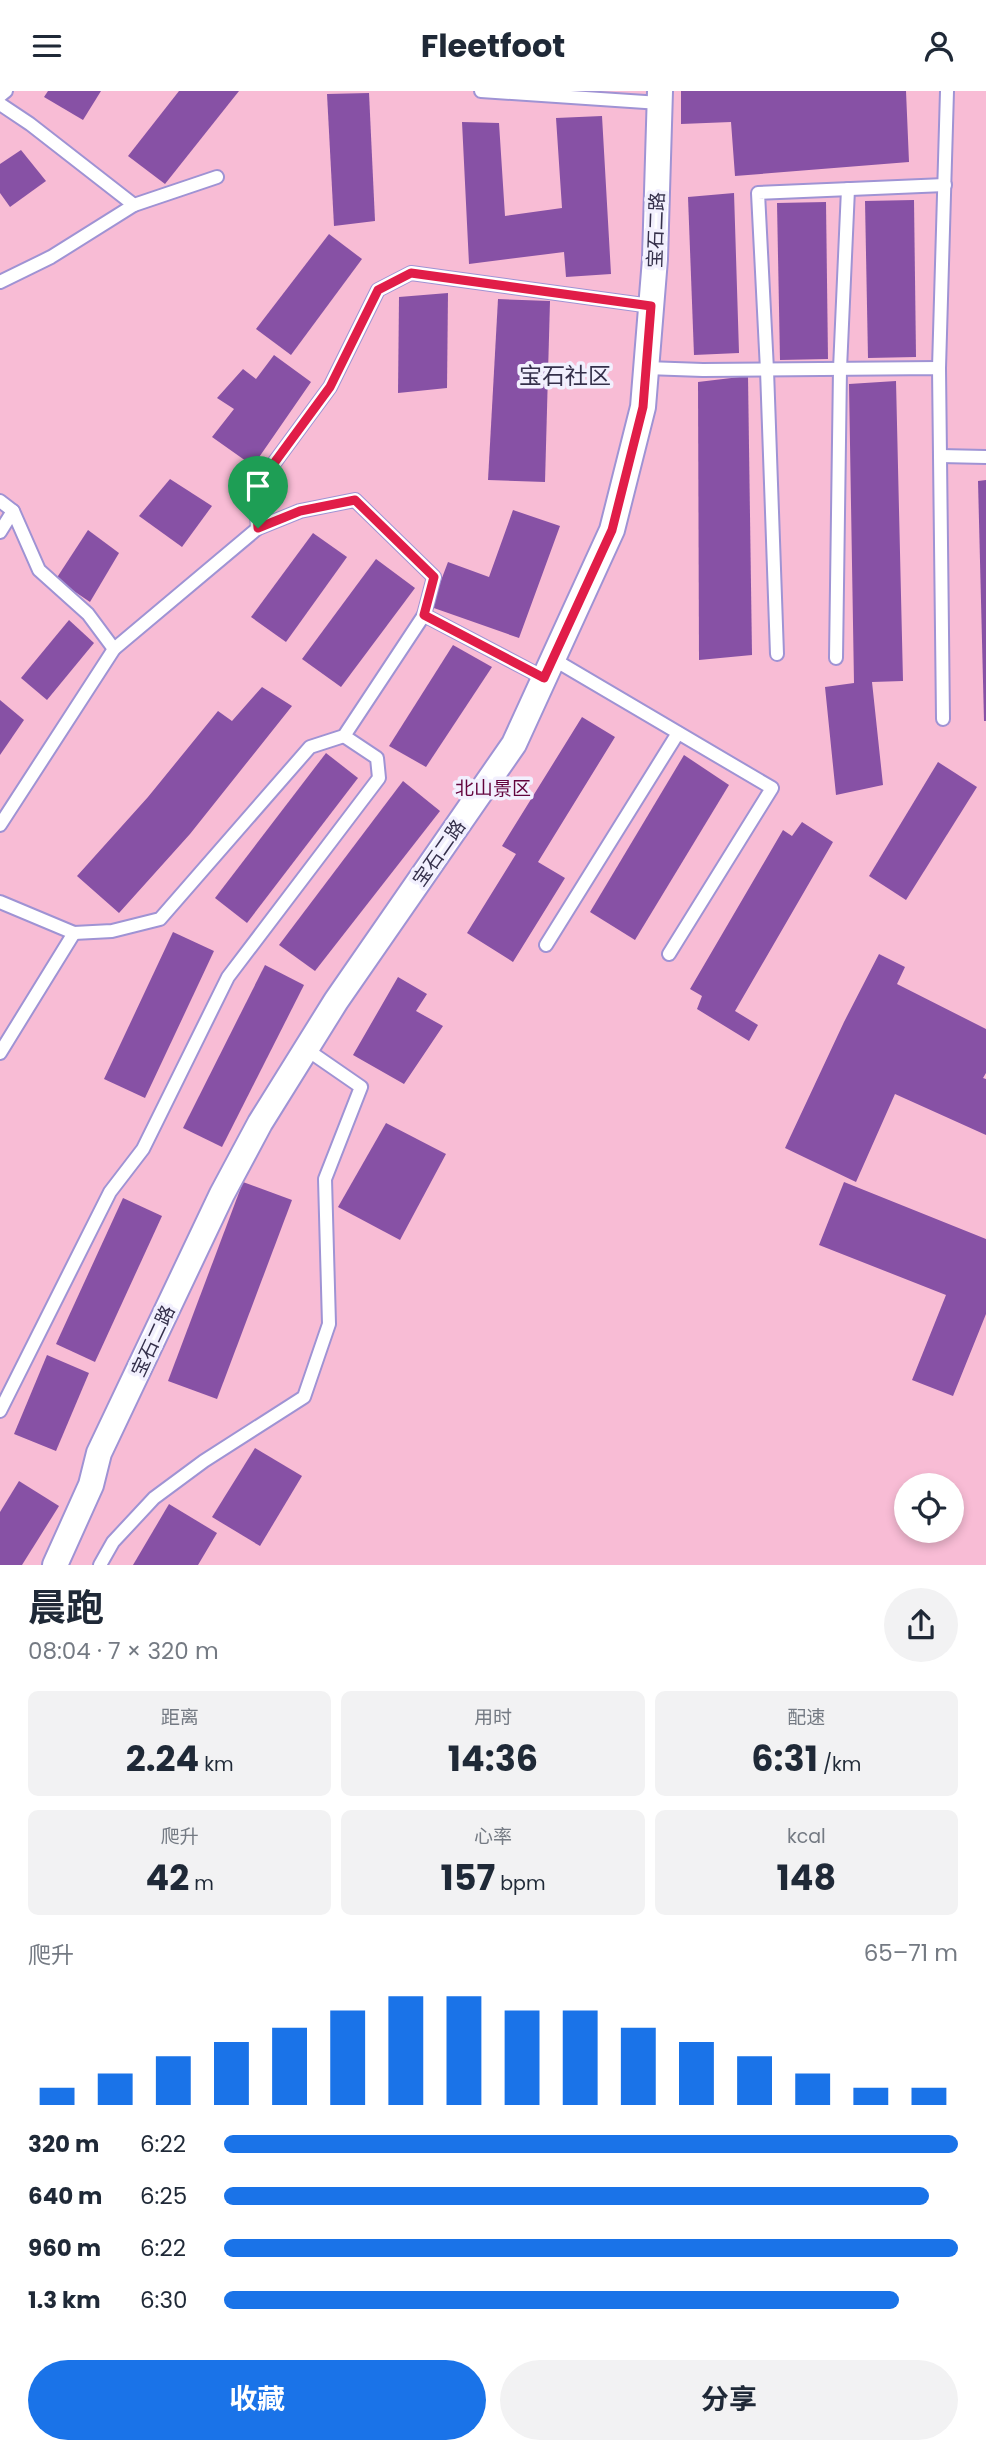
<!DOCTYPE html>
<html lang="zh">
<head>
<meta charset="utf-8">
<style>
  body { margin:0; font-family:Poppins,"Noto Sans SC",sans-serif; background:#f2f2f3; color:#1f2937; height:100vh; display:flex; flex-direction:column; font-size:26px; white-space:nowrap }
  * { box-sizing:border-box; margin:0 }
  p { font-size:23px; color:#747a83 }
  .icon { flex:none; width:38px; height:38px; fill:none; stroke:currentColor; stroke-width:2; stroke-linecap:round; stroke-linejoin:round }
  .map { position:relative; height:1474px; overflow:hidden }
  .drawer { display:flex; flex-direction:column; background:#fff; flex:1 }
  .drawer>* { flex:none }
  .buttons { position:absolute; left:894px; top:1382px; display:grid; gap:14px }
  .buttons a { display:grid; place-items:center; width:70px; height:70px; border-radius:50%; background:#fff; box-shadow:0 4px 10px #0003; font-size:35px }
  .pin { position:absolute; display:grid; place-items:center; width:60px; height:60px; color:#fff; margin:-72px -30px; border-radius:50% 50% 50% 0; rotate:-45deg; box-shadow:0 0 7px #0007 }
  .pin .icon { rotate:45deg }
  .round { display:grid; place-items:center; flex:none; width:74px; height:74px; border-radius:37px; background:#f2f2f3 }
  .overview { display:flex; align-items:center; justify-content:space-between; height:119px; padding:0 28px }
  h1 { font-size:38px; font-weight:700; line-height:52px }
  .figures { display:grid; grid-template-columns:repeat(3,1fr); gap:10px; height:119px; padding:7px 28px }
  .figures div { display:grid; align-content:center; border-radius:10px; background:#f2f2f3; text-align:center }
  .figures b { font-size:35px; font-weight:700 }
  .figures small { font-size:19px; font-weight:400 }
  .figures p { font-size:19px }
  .chart { height:196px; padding:14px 28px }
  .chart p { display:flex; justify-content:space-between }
  .chart svg { width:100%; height:126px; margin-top:7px; stroke:#1a73e8; stroke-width:6 }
  .button { display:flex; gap:14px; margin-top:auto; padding:14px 28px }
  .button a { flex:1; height:80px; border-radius:42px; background:#1a73e8; color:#fff; font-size:28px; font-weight:700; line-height:80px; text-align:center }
  .button a+a { background:#f2f2f3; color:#1f2937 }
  ul { padding:0 28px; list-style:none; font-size:23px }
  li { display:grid; grid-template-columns:112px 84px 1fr; align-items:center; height:52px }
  li i { height:18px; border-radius:9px; background:#1a73e8 }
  header { display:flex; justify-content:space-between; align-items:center; height:91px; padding:0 28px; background:#fff; font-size:32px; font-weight:700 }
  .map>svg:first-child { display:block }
</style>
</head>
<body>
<header><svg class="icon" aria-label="menu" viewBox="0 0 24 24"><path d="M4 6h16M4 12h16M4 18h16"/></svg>Fleetfoot<svg class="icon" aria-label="person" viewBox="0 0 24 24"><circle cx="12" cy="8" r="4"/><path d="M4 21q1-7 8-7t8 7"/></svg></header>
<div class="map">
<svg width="986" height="1474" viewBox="0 0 986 1474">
  <rect width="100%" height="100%" fill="#e5e1fc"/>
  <path fill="#f8bcd5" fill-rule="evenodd" d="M0,0H986V1474H0ZM906,1395H952V1440H906Z"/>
  <g fill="#8751a5">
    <path d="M48,0H101L83,29L44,6Z"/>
    <path d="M179,0H239L165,93L128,65Z"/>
    <path d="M681,0H906L909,71L735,85L731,31L681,33Z"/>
    <path d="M369,2L375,130L334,135L327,3Z"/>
    <path d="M602,25L611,183L566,186L564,161L469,173L462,31L499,32L505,125L562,117L556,27Z"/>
    <path d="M21,59L46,90L10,116L0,102V73Z"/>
    <path d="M734,102L739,262L694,264L688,106Z"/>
    <path d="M914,109L916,266L868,267L865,110Z"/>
    <path d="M826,111L828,268L780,269L777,112Z"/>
    <path d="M329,143L362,168L291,264L256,238Z"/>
    <path d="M448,202L447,297L398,302L399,206Z"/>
    <path d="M498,208L550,210L545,391L488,389Z"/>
    <path d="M274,264L311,291L253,375L212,346L234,318L217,307L243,278L256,288Z"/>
    <path d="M748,285L752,564L699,569L698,291Z"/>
    <path d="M896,290L903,590L872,591L883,694L836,704L825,596L854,592L849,293Z"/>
    <path d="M170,388L212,415L182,456L139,425Z"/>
    <path d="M986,389V630H984L978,390Z"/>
    <path d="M513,419L560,435L519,547L431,516L448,471L489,486Z"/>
    <path d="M88,439L119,462L90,511L56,488Z"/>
    <path d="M313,442L347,466L286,551L251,526Z"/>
    <path d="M376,468L415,497L341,596L302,568Z"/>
    <path d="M69,529L94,552L47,609L21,587Z"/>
    <path d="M453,554L492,576L426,676L389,655Z"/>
    <path d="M262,596L292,615L190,743L119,822L77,785L148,706L218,620L232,630Z"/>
    <path d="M0,609L24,629L0,664Z"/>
    <path d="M582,626L615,646L538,771L565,787L513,871L467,842L516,763L502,755Z"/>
    <path d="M326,662L358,687L247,832L215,807Z"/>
    <path d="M684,664L729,694L635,849L590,821Z"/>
    <path d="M938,671L977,696L906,809L869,785Z"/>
    <path d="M403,690L440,720L315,880L279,854Z"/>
    <path d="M802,731L833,751L735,920L758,934L749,950L697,918L702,905L690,898L783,739L792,745Z"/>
    <path d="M173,841L214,860L145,1007L104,988Z"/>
    <path d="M879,863L905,876L897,893L986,938V982L983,987L986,988V1044L895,1003L856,1091L785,1057L844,931Z"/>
    <path d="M265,874L304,894L222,1056L183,1037Z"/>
    <path d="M398,886L427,903L416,920L443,935L404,993L353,964Z"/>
    <path d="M386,1032L446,1063L400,1149L338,1116Z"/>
    <path d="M243,1091L292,1109L217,1308L168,1290Z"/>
    <path d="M844,1091L986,1148V1223L953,1305L912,1289L946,1204L819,1154Z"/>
    <path d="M123,1107L162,1125L95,1271L56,1253Z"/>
    <path d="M47,1264L89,1282L56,1360L14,1343Z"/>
    <path d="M255,1357L302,1385L260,1455L212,1426Z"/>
    <path d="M19,1390L59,1415L22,1474H0V1421Z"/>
    <path d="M169,1413L217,1442L198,1474H133Z"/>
  </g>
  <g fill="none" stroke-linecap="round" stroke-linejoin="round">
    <defs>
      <g id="lane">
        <path d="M481,0L660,12"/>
        <path d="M0,5L6,0"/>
        <path d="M0,13L30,33L134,114L217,86"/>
        <path d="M0,191L51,166L134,114"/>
        <path d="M646,277L703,279L939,277L943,628"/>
        <path d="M939,277L947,0"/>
        <path d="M940,365L986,366"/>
        <path d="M0,410L13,420L39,479L88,523L114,558"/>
        <path d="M258,437L255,398L330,296L378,199L411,182L651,215"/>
        <path d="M0,441L13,420"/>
        <path d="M777,563L767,279L758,102L945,94"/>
        <path d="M836,567L840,278L848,98"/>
        <path d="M553,568L772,697L669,863"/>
        <path d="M0,734L114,558L258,437L300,420L355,409L434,486L424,524L544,587"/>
        <path d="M0,811L74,842L112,840L160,828L310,656L344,645L424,524"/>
        <path d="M546,854L678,642"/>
        <path d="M0,962L74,842"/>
        <path d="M0,1320L110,1101L143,1058L228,886L379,687L377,667L344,645"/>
        <path d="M100,1474L113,1451L154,1407L204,1370L304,1306L329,1233L325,1088L361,996L306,958"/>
      </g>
      <path id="street" d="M55,1474L91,1394L99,1362L222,1103L260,1032L336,910L514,653L612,439L643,316L655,168L660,0"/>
    </defs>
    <use href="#lane" stroke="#9f93d4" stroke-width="16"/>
    <use href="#street" stroke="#9f93d4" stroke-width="28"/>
    <use href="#lane" stroke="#fff" stroke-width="12"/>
    <use href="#street" stroke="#fff" stroke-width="24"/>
  </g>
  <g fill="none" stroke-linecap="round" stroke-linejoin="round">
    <defs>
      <path id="route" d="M411,182L651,215L643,316L612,439L544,587L424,524L434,486L355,409L300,420L258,437L255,398L330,296L378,199Z"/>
    </defs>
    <use href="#route" stroke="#fff" stroke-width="14"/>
    <use href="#route" stroke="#e11d48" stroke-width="9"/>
  </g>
  <g text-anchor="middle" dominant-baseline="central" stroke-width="7" stroke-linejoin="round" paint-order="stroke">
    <g font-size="19" fill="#35304b" stroke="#f2f0fe">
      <text transform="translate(656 139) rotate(-88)">宝石二路</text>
      <text transform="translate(439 762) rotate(-55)">宝石二路</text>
      <text transform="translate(153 1250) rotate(-65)">宝石二路</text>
    </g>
    <g font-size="19" fill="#63033c" stroke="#f2f0fe">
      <text x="493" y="697">北山景区</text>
    </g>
    <g font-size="23" fill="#35304b" stroke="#f2f0fe">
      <text x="565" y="285">宝石社区</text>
    </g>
  </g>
</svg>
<div class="buttons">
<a><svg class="icon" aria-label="locate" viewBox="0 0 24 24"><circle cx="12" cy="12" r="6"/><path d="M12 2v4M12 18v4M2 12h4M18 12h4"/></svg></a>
</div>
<div class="pin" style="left:258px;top:437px;background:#1e9e55"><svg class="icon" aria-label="arrive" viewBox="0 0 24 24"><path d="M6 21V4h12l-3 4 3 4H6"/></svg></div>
</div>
<section class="drawer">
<div class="overview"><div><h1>晨跑</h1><p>08:04 · 7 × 320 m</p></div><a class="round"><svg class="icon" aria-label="share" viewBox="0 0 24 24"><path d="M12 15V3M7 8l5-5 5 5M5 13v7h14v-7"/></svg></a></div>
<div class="figures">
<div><p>距离</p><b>2.24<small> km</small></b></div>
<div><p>用时</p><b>14:36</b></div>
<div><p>配速</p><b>6:31<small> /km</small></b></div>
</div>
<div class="figures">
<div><p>爬升</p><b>42<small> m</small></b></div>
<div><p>心率</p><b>157<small> bpm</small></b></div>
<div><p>kcal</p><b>148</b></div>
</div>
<div class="chart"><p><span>爬升</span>65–71 m</p>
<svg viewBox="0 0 160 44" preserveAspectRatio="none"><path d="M5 44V38M15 44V33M25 44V27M35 44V22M45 44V17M55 44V11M65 44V6M75 44V6M85 44V11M95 44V11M105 44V17M115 44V22M125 44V27M135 44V33M145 44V38M155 44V38"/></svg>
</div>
<ul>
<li><b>320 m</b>6:22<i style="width:100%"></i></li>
<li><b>640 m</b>6:25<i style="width:96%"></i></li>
<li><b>960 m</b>6:22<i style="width:100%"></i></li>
<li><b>1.3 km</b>6:30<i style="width:92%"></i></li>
</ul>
<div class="button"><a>收藏</a><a>分享</a></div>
</section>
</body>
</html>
